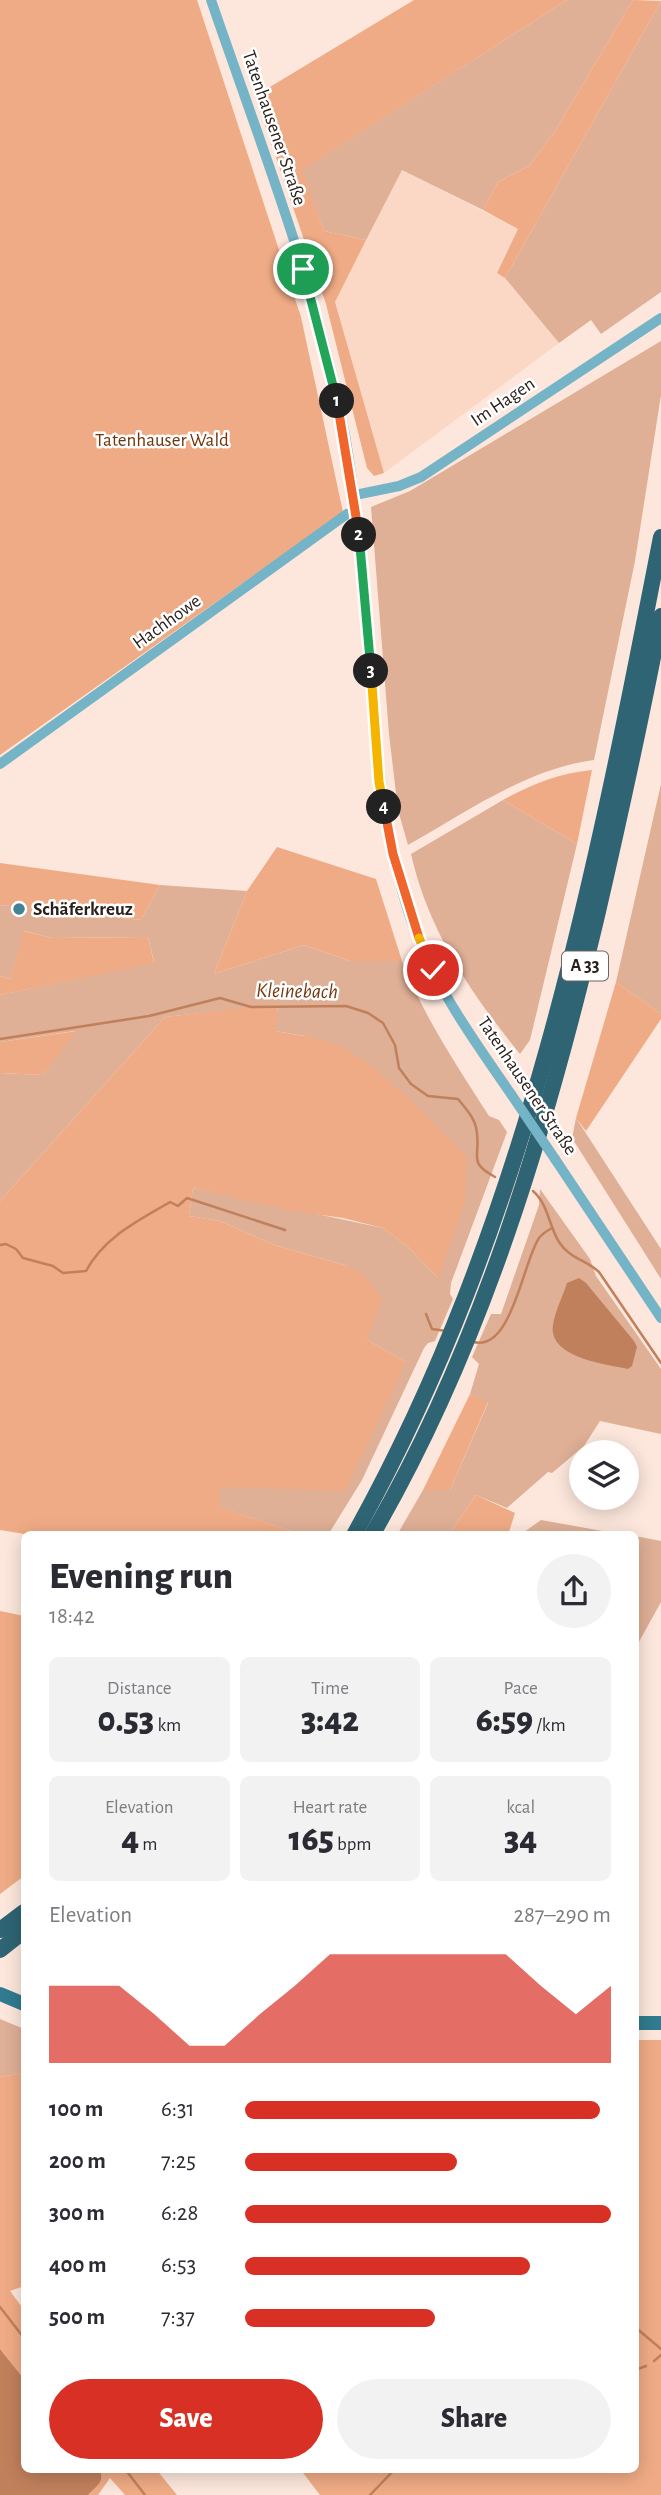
<!DOCTYPE html>
<html lang="en">
<head>
<meta charset="utf-8">
<style>
  body { margin:0; font-family:"Alegreya Sans",sans-serif; background:#f2f2f3; color:#2b2b33; height:100vh; display:flex; flex-direction:column; font-size:26px; white-space:nowrap }
  * { box-sizing:border-box; margin:0 }
  p { font-size:23px; color:#7c7c81 }
  .icon { flex:none; width:38px; height:38px; fill:none; stroke:currentColor; stroke-width:2; stroke-linecap:round; stroke-linejoin:round }
  .map { position:relative; flex:1; overflow:hidden }
  .details { position:absolute; left:21px; top:1531px; width:618px; height:942px; display:flex; flex-direction:column; background:#fff; border-radius:10px; box-shadow:0 4px 18px #0003 }
  .details>* { flex:none }
  .fabs { position:absolute; left:569px; top:1440px; display:grid; gap:14px }
  .fabs a { display:grid; place-items:center; width:70px; height:70px; border-radius:50%; background:#fff; box-shadow:0 4px 18px #0003; font-size:35px }
  .pin { position:absolute; display:grid; place-items:center; width:60px; height:60px; color:#fff; margin:-30px; border:4px solid #fff; border-radius:50%; box-shadow:0 2px 7px #0007 }
  .km { position:absolute; width:35px; height:35px; margin:-18px; border-radius:50%; background:#222; color:#fff; font-size:19px; line-height:35px; text-align:center }
  .round { display:grid; place-items:center; flex:none; width:74px; height:74px; border-radius:37px; background:#f2f2f3 }
  .overview { display:flex; align-items:center; justify-content:space-between; height:119px; padding:0 28px }
  h1 { font-size:38px; font-weight:800; line-height:52px }
  .figures { display:grid; grid-template-columns:repeat(3,1fr); gap:10px; height:119px; padding:7px 28px }
  .figures div { display:grid; align-content:center; border-radius:10px; background:#f2f2f3; text-align:center }
  .figures b { font-size:35px; font-weight:800 }
  .figures small { font-size:19px; font-weight:400 }
  .figures p { font-size:19px }
  .chart { height:196px; padding:14px 28px }
  .chart p { display:flex; justify-content:space-between }
  .chart svg { width:100%; height:126px; margin-top:7px; fill:#d93025; opacity:.7 }
  .primary-button { display:flex; gap:14px; margin-top:auto; padding:14px 28px }
  .primary-button a { flex:1; height:80px; border-radius:42px; background:#d93025; color:#fff; font-size:28px; font-weight:800; line-height:80px; text-align:center }
  .primary-button a+a { background:#f2f2f3; color:#2b2b33 }
  ul { padding:0 28px; list-style:none; font-size:23px }
  li { display:grid; grid-template-columns:112px 84px 1fr; align-items:center; height:52px }
  li i { height:18px; border-radius:9px; background:#d93025 }
  .map>svg:first-child { display:block }
</style>
</head>
<body>
<div class="map">
<svg width="661" height="2495" viewBox="0 0 661 2495">
  <rect width="100%" height="100%" fill="#fde7dc"/>
  <path fill="#fad8c5" d="M401,169L518,229L497,273L505,278L559,343L384,473L335,302Z"/>
  <g fill="#dfaf96">
    <path d="M567,0H633L555,131L529,166L498,182L483,210L402,170L366,240L324,231L301,170Z"/>
    <path d="M661,1V292L601,334L591,320L559,343L505,278Z"/>
    <path d="M661,341V395L635,561L594,760C526,769 467,812 408,845L398,810L389,734L371,507L410,491Z"/>
    <path d="M661,784V1014L616,982Z"/>
    <path d="M503,800L577,844L530,1040L520,1054C471,994 428,930 411,854Z"/>
    <path d="M160,885L247,891L214,974L304,945L350,961H402C424,1017 457,1066 489,1116L499,1120L507,1132L451,1283L450,1294L453,1299L435,1341L428,1343L424,1348L362,1480L328,1535H303L219,1507L220,1487L406,1362L367,1340L348,1266L274,1245L220,1221L189,1216L193,1188L383,1228L408,1247L438,1278L305,1036L275,1031L278,1005L165,1017L0,1201V1073L42,1075L75,1031L0,1042V995L154,962L148,937L52,938L25,931L10,979L0,976V905L141,920Z"/>
    <path d="M576,1118L661,1249V1279L572,1138Z"/>
    <path d="M540,1189L590,1259L596,1276L661,1369V1434L600,1421L584,1446L552,1473L548,1472L507,1508L476,1495L449,1535H397L423,1490H450L488,1403L470,1394L479,1364L472,1357L491,1314H501L539,1205Z"/>
    <path d="M541,1520L625,1535H520Z"/>
    <path d="M635,1536L661,1541V1602L635,1649Z"/>
    <path d="M0,2019L24,2029V2073L0,2077Z"/>
  </g>
  <g fill="#efab85">
    <path d="M0,0H197L301,317L343,512L0,755Z"/>
    <path d="M414,0H567L302,170L324,231L366,240L335,302L384,473L374,476L367,468L326,304L255,96Z"/>
    <path d="M633,0L661,1L505,278L497,273L518,229L483,210L498,182L529,166L555,131Z"/>
    <path d="M592,770L577,844L503,800C533,784 559,773 592,770Z"/>
    <path d="M277,847L376,879L402,961H350L304,945L214,974L247,891Z"/>
    <path d="M0,863L160,885L141,920L0,905Z"/>
    <path d="M24,931L52,938L148,937L154,963L0,995V976L10,979Z"/>
    <path d="M616,982L661,1014V1019L586,1131L576,1118Z"/>
    <path d="M278,1004L276,1031C300,1036 328,1038 349,1051C392,1078 432,1121 467,1157L465,1203L438,1278L408,1247L383,1228L343,1218L292,1211L193,1188L189,1216L220,1221L274,1245L348,1266L365,1276L382,1299L367,1340L406,1362L345,1491L220,1487V1507L303,1535H31L0,1530V1201L165,1017Z"/>
    <path d="M77,1031L42,1075L0,1073V1042Z"/>
    <path d="M470,1394L488,1402L450,1490H423Z"/>
    <path d="M476,1495L515,1513L508,1535H449Z"/>
    <path d="M0,1611L24,1616V1876L0,1894Z"/>
    <path d="M635,2040H661V2495H320L300,2469H635Z"/>
    <path d="M24,2073V2286L10,2291L24,2310V2379L0,2349V2077Z"/>
    <path d="M99,2469H156L177,2495H125L110,2478L98,2495H88L101,2471Z"/>
  </g>
  <g fill="#c1805c">
    <path d="M579,1278L586,1283L634,1341L637,1347L632,1366L628,1369C606,1364 548,1358 553,1325C555,1311 563,1296 567,1283Z"/>
    <path d="M0,2349L24,2379V2469H99C106,2482 96,2486 88,2495H0Z"/>
  </g>
  <g fill="none" stroke-linecap="round" stroke-linejoin="round">
    <g stroke="#c1805c" stroke-width="2.5">
      <path d="M0,1039L149,1016L220,998L251,1007L346,1006L368,1013L383,1023L395,1045L399,1068L411,1084L428,1096L458,1099C467,1110 476,1119 477,1134C480,1158 468,1162 495,1177"/>
      <path d="M533,1191C548,1204 549,1226 559,1242C569,1258 586,1260 599,1272L661,1363"/>
      <path d="M0,1245L6,1244L16,1249L23,1258L53,1266L63,1273L86,1271C104,1237 138,1221 170,1202L178,1206L187,1198L285,1230"/>
      <path d="M426,1314L432,1329L446,1331"/>
      <path d="M471,1341C511,1357 523,1261 539,1238C543,1233 547,1231 552,1228"/>
      <path d="M0,2307L24,2338"/>
      <path d="M635,2327L661,2349"/>
      <path d="M654,2361L661,2355"/>
      <path d="M635,2370L646,2366"/>
      <path d="M125,2469L145,2495"/>
      <path d="M370,2495L395,2469"/>
    </g>
    <g stroke="#75b3c6" stroke-width="10">
      <path d="M211,0C260,143 317,286 345,435C358,511 365,587 370,664C377,751 383,837 411,920C433,984 473,1039 511,1094"/>
      <path d="M355,495L399,486L421,477L661,318"/>
      <path d="M0,764L347,514L357,512"/>
      <path d="M555,1159L661,1318"/>
    </g>
    <g stroke="#307b8f" stroke-width="14">
      <path d="M0,1994L24,2004"/>
      <path d="M635,2023H661"/>
    </g>
    <g stroke="#2e6473" stroke-width="16">
      <path d="M354,1535C527,1224 594,882 661,537"/>
      <path d="M372,1535C483,1344 546,1129 597,916C620,816 642,716 661,616"/>
      <path d="M0,1930L24,1912"/>
      <path d="M0,1950L24,1931"/>
    </g>
    <path stroke="#75b3c6" stroke-width="10" d="M511,1094L555,1159"/>
  </g>
  <g fill="none" stroke-linecap="round" stroke-linejoin="round">
    <defs>
      <path id="split-1" d="M303,269L337,401"/>
      <path id="split-2" d="M337,401L359,535"/>
      <path id="split-3" d="M359,535L371,671"/>
      <path id="split-4" d="M371,671L379,782L384,807"/>
      <path id="split-5" d="M384,807L393,854L419,938"/>
      <path id="split-6" d="M419,938L433,970"/>
    </defs>
    <use href="#split-1" stroke="#fff" stroke-width="14"/>
    <use href="#split-2" stroke="#fff" stroke-width="14"/>
    <use href="#split-3" stroke="#fff" stroke-width="14"/>
    <use href="#split-4" stroke="#fff" stroke-width="14"/>
    <use href="#split-5" stroke="#fff" stroke-width="14"/>
    <use href="#split-6" stroke="#fff" stroke-width="14"/>
    <use href="#split-1" stroke="#22a559" stroke-width="9"/>
    <use href="#split-2" stroke="#f0652b" stroke-width="9"/>
    <use href="#split-3" stroke="#22a559" stroke-width="9"/>
    <use href="#split-4" stroke="#f5b400" stroke-width="9"/>
    <use href="#split-5" stroke="#f0652b" stroke-width="9"/>
    <use href="#split-6" stroke="#f5b400" stroke-width="9"/>
  </g>
  <circle fill="#428395" stroke="#fff" stroke-width="2.5" cx="19" cy="909" r="7"/>
  <g text-anchor="middle" dominant-baseline="central" stroke-width="5" stroke-linejoin="round" paint-order="stroke">
    <rect fill="#fff" stroke="#6b6460" stroke-width="2" x="562" y="951.5" width="46" height="29" rx="5"/>
    <g font-size="18" font-weight="bold" fill="#2b211c">
      <text x="585" y="966">A 33</text>
    </g>
    <g font-size="19" fill="#2b211c" stroke="#fff">
      <text transform="translate(274 128) rotate(71)">Tatenhausener Straße</text>
      <text transform="translate(503 402) rotate(-34)">Im Hagen</text>
      <text transform="translate(167 622) rotate(-36)">Hachhowe</text>
      <text transform="translate(527 1086) rotate(56)">Tatenhausener Straße</text>
    </g>
    <g font-size="19" fill="#713409" stroke="#fff">
      <text x="162" y="440">Tatenhauser Wald</text>
    </g>
    <g font-size="19" font-weight="bold" fill="#2b211c" stroke="#fff" text-anchor="start">
      <text x="33" y="909">Schäferkreuz</text>
    </g>
    <g font-size="21" font-style="italic" fill="#75370e" stroke="#fff">
      <text transform="translate(297 991) rotate(1)">Kleinebach</text>
    </g>
  </g>
</svg>
<div class="fabs">
<a><svg class="icon" aria-label="layers" viewBox="0 0 24 24"><path d="M12 4l9 5-9 5-9-5zM3 14l9 5 9-5"/></svg></a>
</div>
<div class="pin" style="left:303px;top:269px;background:#1e9e55"><svg class="icon" aria-label="arrive" viewBox="0 0 24 24"><path d="M6 21V4h12l-3 4 3 4H6"/></svg></div>
<div class="pin" style="left:433px;top:970px;background:#d93025"><svg class="icon" aria-label="check" viewBox="0 0 24 24"><path d="M5 12l5 5 9-10"/></svg></div>
<b class="km" style="left:337px;top:401px">1</b>
<b class="km" style="left:359px;top:535px">2</b>
<b class="km" style="left:371px;top:671px">3</b>
<b class="km" style="left:384px;top:807px">4</b>
<section class="details">
<div class="overview"><div><h1>Evening run</h1><p>18:42</p></div><a class="round"><svg class="icon" aria-label="share" viewBox="0 0 24 24"><path d="M12 15V3M7 8l5-5 5 5M5 13v7h14v-7"/></svg></a></div>
<div class="figures">
<div><p>Distance</p><b>0.53<small> km</small></b></div>
<div><p>Time</p><b>3:42</b></div>
<div><p>Pace</p><b>6:59<small> /km</small></b></div>
</div>
<div class="figures">
<div><p>Elevation</p><b>4<small> m</small></b></div>
<div><p>Heart rate</p><b>165<small> bpm</small></b></div>
<div><p>kcal</p><b>34</b></div>
</div>
<div class="chart"><p><span>Elevation</span>287–290 m</p>
<svg viewBox="0 0 160 44" preserveAspectRatio="none"><path d="M0 44V17L10 17L20 17L30 27L40 38L50 38L60 27L70 17L80 6L90 6L100 6L110 6L120 6L130 6L140 17L150 27L160 17V44z"/></svg>
</div>
<ul>
<li><b>100 m</b>6:31<i style="width:97%"></i></li>
<li><b>200 m</b>7:25<i style="width:58%"></i></li>
<li><b>300 m</b>6:28<i style="width:100%"></i></li>
<li><b>400 m</b>6:53<i style="width:78%"></i></li>
<li><b>500 m</b>7:37<i style="width:52%"></i></li>
</ul>
<div class="primary-button"><a>Save</a><a>Share</a></div>
</section>
</div>
</body>
</html>
